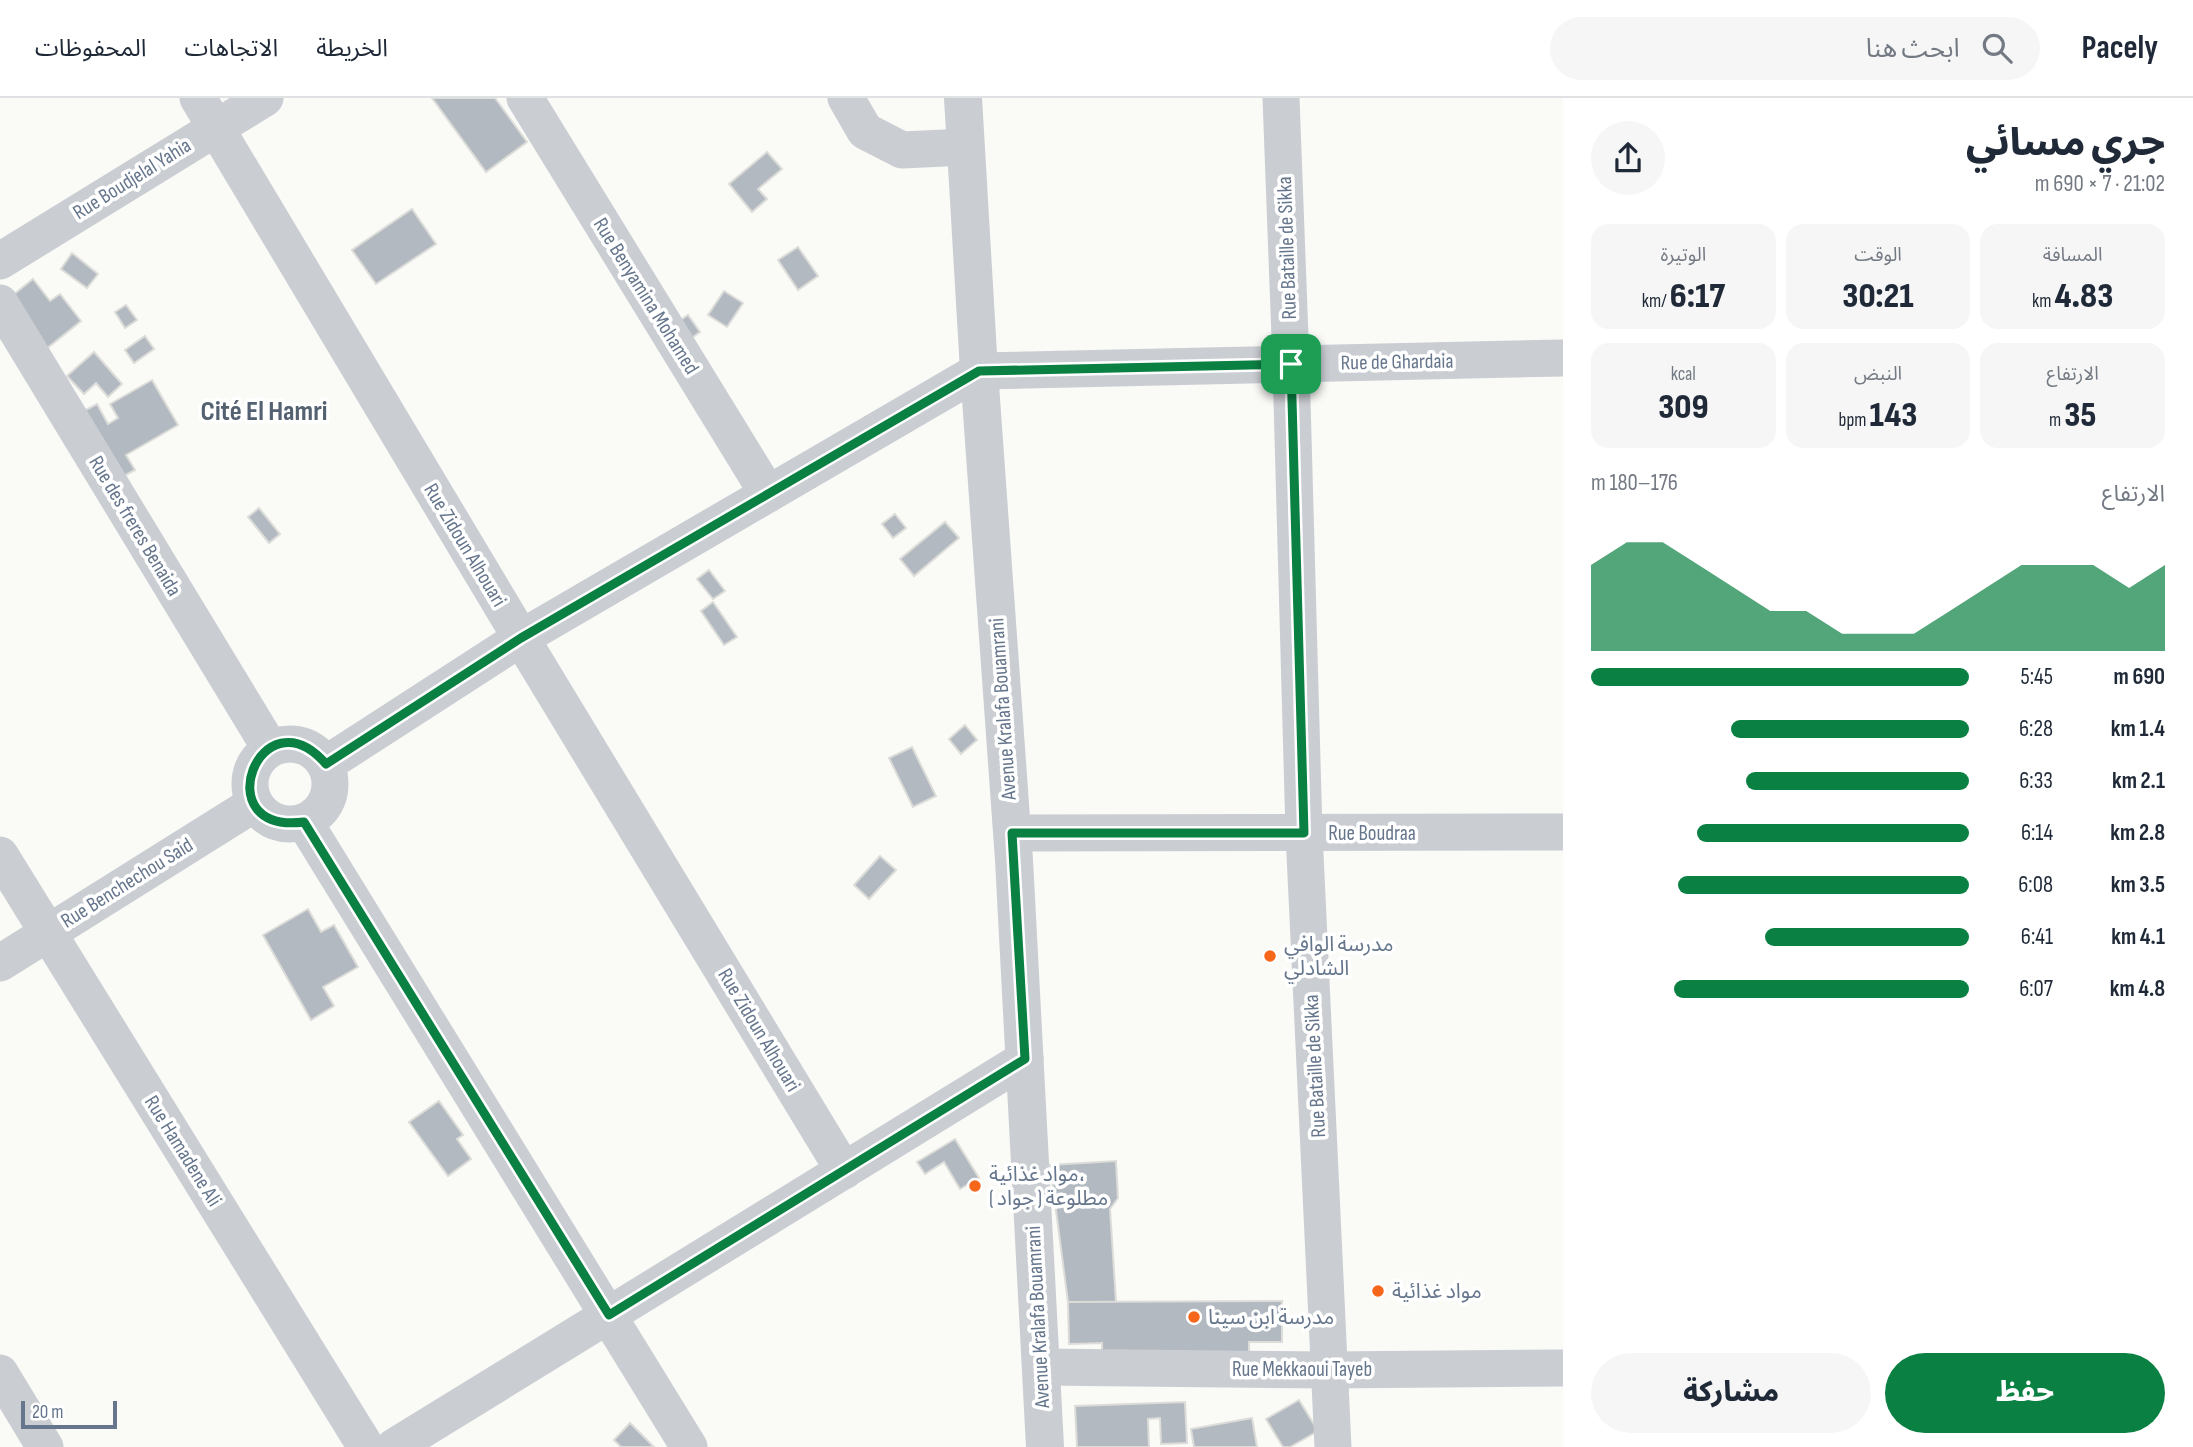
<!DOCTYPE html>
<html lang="ar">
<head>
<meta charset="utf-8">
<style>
  body { margin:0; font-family:"Sofia Sans Condensed","Noto Sans Arabic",sans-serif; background:#f6f6f7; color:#1f2937; direction:rtl; height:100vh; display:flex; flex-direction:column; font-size:26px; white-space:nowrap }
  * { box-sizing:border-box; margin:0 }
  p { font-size:23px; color:#747a83 }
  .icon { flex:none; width:38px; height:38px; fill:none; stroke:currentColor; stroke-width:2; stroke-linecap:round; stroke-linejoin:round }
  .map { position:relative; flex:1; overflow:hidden; direction:ltr }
  .side { display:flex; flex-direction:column; background:#fff; width:630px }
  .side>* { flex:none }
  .scale { position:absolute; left:21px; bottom:18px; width:96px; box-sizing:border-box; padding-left:7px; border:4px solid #66768c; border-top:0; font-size:19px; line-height:24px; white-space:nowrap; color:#66768c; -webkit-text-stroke:5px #fff; paint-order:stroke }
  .pin { position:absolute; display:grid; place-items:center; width:60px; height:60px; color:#fff; margin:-30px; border-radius:14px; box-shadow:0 4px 10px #0006 }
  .round { display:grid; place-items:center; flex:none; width:74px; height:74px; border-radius:37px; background:#f6f6f7 }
  .overview { display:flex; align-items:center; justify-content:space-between; height:119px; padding:0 28px }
  h1 { font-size:38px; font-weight:800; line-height:52px }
  .figures { display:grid; grid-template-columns:repeat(3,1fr); gap:10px; height:119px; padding:7px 28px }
  .figures div { display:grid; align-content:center; border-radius:18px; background:#f6f6f7; text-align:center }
  .figures b { font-size:35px; font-weight:800 }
  .figures small { font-size:19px; font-weight:400 }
  .figures p { font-size:19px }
  .chart { height:196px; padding:14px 28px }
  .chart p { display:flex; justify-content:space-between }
  .chart svg { width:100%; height:126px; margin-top:7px; fill:#0b8043; opacity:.7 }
  .action { display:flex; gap:14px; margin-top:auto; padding:14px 28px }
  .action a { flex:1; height:80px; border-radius:42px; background:#0b8043; color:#fff; font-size:28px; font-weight:800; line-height:80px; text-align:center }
  .action a+a { background:#f6f6f7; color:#1f2937 }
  ul { padding:0 28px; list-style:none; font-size:23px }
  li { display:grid; grid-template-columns:112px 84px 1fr; align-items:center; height:52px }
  li i { height:18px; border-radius:9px; background:#0b8043 }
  header { display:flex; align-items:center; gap:42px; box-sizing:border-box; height:98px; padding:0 35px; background:#fff; border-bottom:2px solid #e0e1e3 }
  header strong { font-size:33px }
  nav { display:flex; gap:38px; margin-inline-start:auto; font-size:24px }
  .search { width:490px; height:63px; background:#f6f6f7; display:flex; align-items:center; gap:18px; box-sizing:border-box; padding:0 24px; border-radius:38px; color:#747a83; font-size:26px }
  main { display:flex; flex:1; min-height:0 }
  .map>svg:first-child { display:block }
</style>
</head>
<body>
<header>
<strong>Pacely</strong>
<div class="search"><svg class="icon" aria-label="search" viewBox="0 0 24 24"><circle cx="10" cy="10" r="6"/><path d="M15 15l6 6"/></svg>ابحث هنا</div>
<nav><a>الخريطة</a><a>الاتجاهات</a><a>المحفوظات</a></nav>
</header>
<main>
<section class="side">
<div class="overview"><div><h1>جري مسائي</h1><p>21:02 · 7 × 690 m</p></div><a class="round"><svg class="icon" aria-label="share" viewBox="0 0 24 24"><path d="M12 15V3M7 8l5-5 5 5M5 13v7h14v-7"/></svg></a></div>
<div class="figures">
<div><p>المسافة</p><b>4.83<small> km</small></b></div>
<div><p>الوقت</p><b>30:21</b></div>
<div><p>الوتيرة</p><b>6:17<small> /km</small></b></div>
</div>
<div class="figures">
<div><p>الارتفاع</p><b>35<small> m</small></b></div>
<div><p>النبض</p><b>143<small> bpm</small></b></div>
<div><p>kcal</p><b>309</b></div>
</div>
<div class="chart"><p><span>الارتفاع</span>176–180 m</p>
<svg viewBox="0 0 160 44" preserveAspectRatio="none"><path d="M0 44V14L10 6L20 6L30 14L40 22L50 30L60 30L70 38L80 38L90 38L100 30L110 22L120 14L130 14L140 14L150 22L160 14V44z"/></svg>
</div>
<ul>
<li><b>690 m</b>5:45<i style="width:100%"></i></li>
<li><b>1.4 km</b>6:28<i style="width:63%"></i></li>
<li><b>2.1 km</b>6:33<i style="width:59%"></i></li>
<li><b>2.8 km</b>6:14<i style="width:72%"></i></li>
<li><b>3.5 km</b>6:08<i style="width:77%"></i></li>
<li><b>4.1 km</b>6:41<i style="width:54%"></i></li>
<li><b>4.8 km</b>6:07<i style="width:78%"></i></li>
</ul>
<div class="action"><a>حفظ</a><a>مشاركة</a></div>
</section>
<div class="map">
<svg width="1563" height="1349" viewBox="0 0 1563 1349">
  <rect width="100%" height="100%" fill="#fafaf7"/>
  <g fill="#b2b9c1" stroke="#dcdcd9" stroke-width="2">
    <path d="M432,0H495L527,44L486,74Z"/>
    <path d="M767,54L782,71L758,91L767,101L752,114L729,86Z"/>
    <path d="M412,111L436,146L376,186L352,152Z"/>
    <path d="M798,149L818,178L798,192L778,162Z"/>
    <path d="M72,155L98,176L87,190L61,171Z"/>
    <path d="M33,181L50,203L60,196L81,223L41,255L2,206Z"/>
    <path d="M724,193L743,205L727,229L708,217Z"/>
    <path d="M126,207L137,222L125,230L115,214Z"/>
    <path d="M688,217L700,234L687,243L675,226Z"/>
    <path d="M145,238L154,251L134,265L125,252Z"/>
    <path d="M94,254L122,286L108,299L96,285L84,296L67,278Z"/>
    <path d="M152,282L178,327L126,357L135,372L120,380L82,314L97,306L108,326L118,320L110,306Z"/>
    <path d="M259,410L280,436L269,445L248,419Z"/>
    <path d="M895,416L906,430L893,440L882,426Z"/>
    <path d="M945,424L959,440L914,478L900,461Z"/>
    <path d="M709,472L725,493L713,501L697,481Z"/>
    <path d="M713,504L737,539L724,547L701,513Z"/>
    <path d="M965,627L977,642L961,656L949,641Z"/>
    <path d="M912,649L936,698L913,709L889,660Z"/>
    <path d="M880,758L896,772L869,801L854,787Z"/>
    <path d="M308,811L321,834L334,827L358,869L323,889L334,908L311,922L263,837Z"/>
    <path d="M439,1003L463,1037L457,1041L471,1061L448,1078L409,1024Z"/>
    <path d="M955,1041L979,1080L960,1091L944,1064L925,1076L917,1064Z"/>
    <path d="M1116,1063L1118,1100L1110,1111L1116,1204H1068L1050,1067Z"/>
    <path d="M1282,1203V1244H1249V1255L1102,1256V1245L1069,1246L1068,1204Z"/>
    <path d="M1299,1302L1318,1333L1290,1349H1283L1266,1321Z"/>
    <path d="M1185,1304L1187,1345L1161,1346L1160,1320L1148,1321L1149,1349H1077L1075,1308Z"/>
    <path d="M1252,1320L1257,1349H1194L1191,1331Z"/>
    <path d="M630,1325L654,1349H621L614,1342Z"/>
  </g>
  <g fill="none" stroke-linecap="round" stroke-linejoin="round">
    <g stroke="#cacdd2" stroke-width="37">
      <path d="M198,0L521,540L844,1073"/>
      <path d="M525,0L768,396"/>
      <path d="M846,0L865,33L902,52L966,49"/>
      <path d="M1281,0L1291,266L1304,735L1333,1349"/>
      <path d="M0,163L265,0"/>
      <path d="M0,205L270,650"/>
      <circle cx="290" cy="686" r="40"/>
      <path d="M326,666L521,540L979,273L1563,260"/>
      <path d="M305,725L689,1349"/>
      <path d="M1012,735L1563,734"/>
      <path d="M0,757L366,1349"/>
      <path d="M0,865L254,706"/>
      <path d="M1041,1269L1329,1272L1563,1270"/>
      <path d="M0,1275L45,1349"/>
      <path d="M394,1349L1025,961"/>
    </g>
    <path stroke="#cacdd2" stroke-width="38" d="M963,0L979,273L1014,762L1045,1349"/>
  </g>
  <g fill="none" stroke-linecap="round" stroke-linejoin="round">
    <defs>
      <path id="route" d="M1291,266L1304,735H1012L1025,961L609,1217L304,724C204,737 261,591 326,666L521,540L979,273Z"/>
    </defs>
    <use href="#route" stroke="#fff" stroke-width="14"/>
    <use href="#route" stroke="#0b8043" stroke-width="9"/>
  </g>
  <g fill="#f6671b" stroke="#fff" stroke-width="2.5">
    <circle cx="1270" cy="858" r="7"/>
    <circle cx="975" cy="1088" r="7"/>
    <circle cx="1378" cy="1193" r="7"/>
    <circle cx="1194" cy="1219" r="7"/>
  </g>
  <g text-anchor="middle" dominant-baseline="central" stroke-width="7" stroke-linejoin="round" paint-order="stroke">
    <g font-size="21" fill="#66768c" stroke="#fff">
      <text transform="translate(132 81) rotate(-32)">Rue Boudjelal Yahia</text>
      <text transform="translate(1287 150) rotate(-92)">Rue Bataille de Sikka</text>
      <text transform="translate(646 198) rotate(58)">Rue Benyamina Mohamed</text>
      <text transform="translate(1397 264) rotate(-1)">Rue de Ghardaia</text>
      <text transform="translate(135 428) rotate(59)">Rue des freres Benaida</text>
      <text transform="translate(465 447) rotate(59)">Rue Zidoun Alhouari</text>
      <text transform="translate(1003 611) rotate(-94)">Avenue Kralafa Bouamrani</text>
      <text x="1372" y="735">Rue Boudraa</text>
      <text transform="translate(127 785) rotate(-32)">Rue Benchechou Said</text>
      <text transform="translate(759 932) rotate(59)">Rue Zidoun Alhouari</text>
      <text transform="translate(1315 968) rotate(-93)">Rue Bataille de Sikka</text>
      <text transform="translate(183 1053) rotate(58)">Rue Hamadene Ali</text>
      <text transform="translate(1038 1219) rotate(-93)">Avenue Kralafa Bouamrani</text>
      <text x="1302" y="1271">Rue Mekkaoui Tayeb</text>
    </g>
    <g font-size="21" fill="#66768c" stroke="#fff" text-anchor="start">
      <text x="1284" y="846">مدرسة الوافي<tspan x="1284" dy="24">الشادلي</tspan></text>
      <text x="989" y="1076">مواد غذائية،<tspan x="989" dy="24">مطلوعة ( جواد )</tspan></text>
      <text x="1392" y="1193">مواد غذائية</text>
      <text x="1208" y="1219">مدرسة ابن سينا</text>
    </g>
    <g font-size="28" font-weight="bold" fill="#546170" stroke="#fff">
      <text x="264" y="313">Cité El Hamri</text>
    </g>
  </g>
</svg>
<div class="scale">20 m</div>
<div class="pin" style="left:1291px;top:266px;background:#1e9e55"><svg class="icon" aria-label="arrive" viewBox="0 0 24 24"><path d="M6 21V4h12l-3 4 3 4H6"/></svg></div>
</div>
</main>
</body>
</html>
